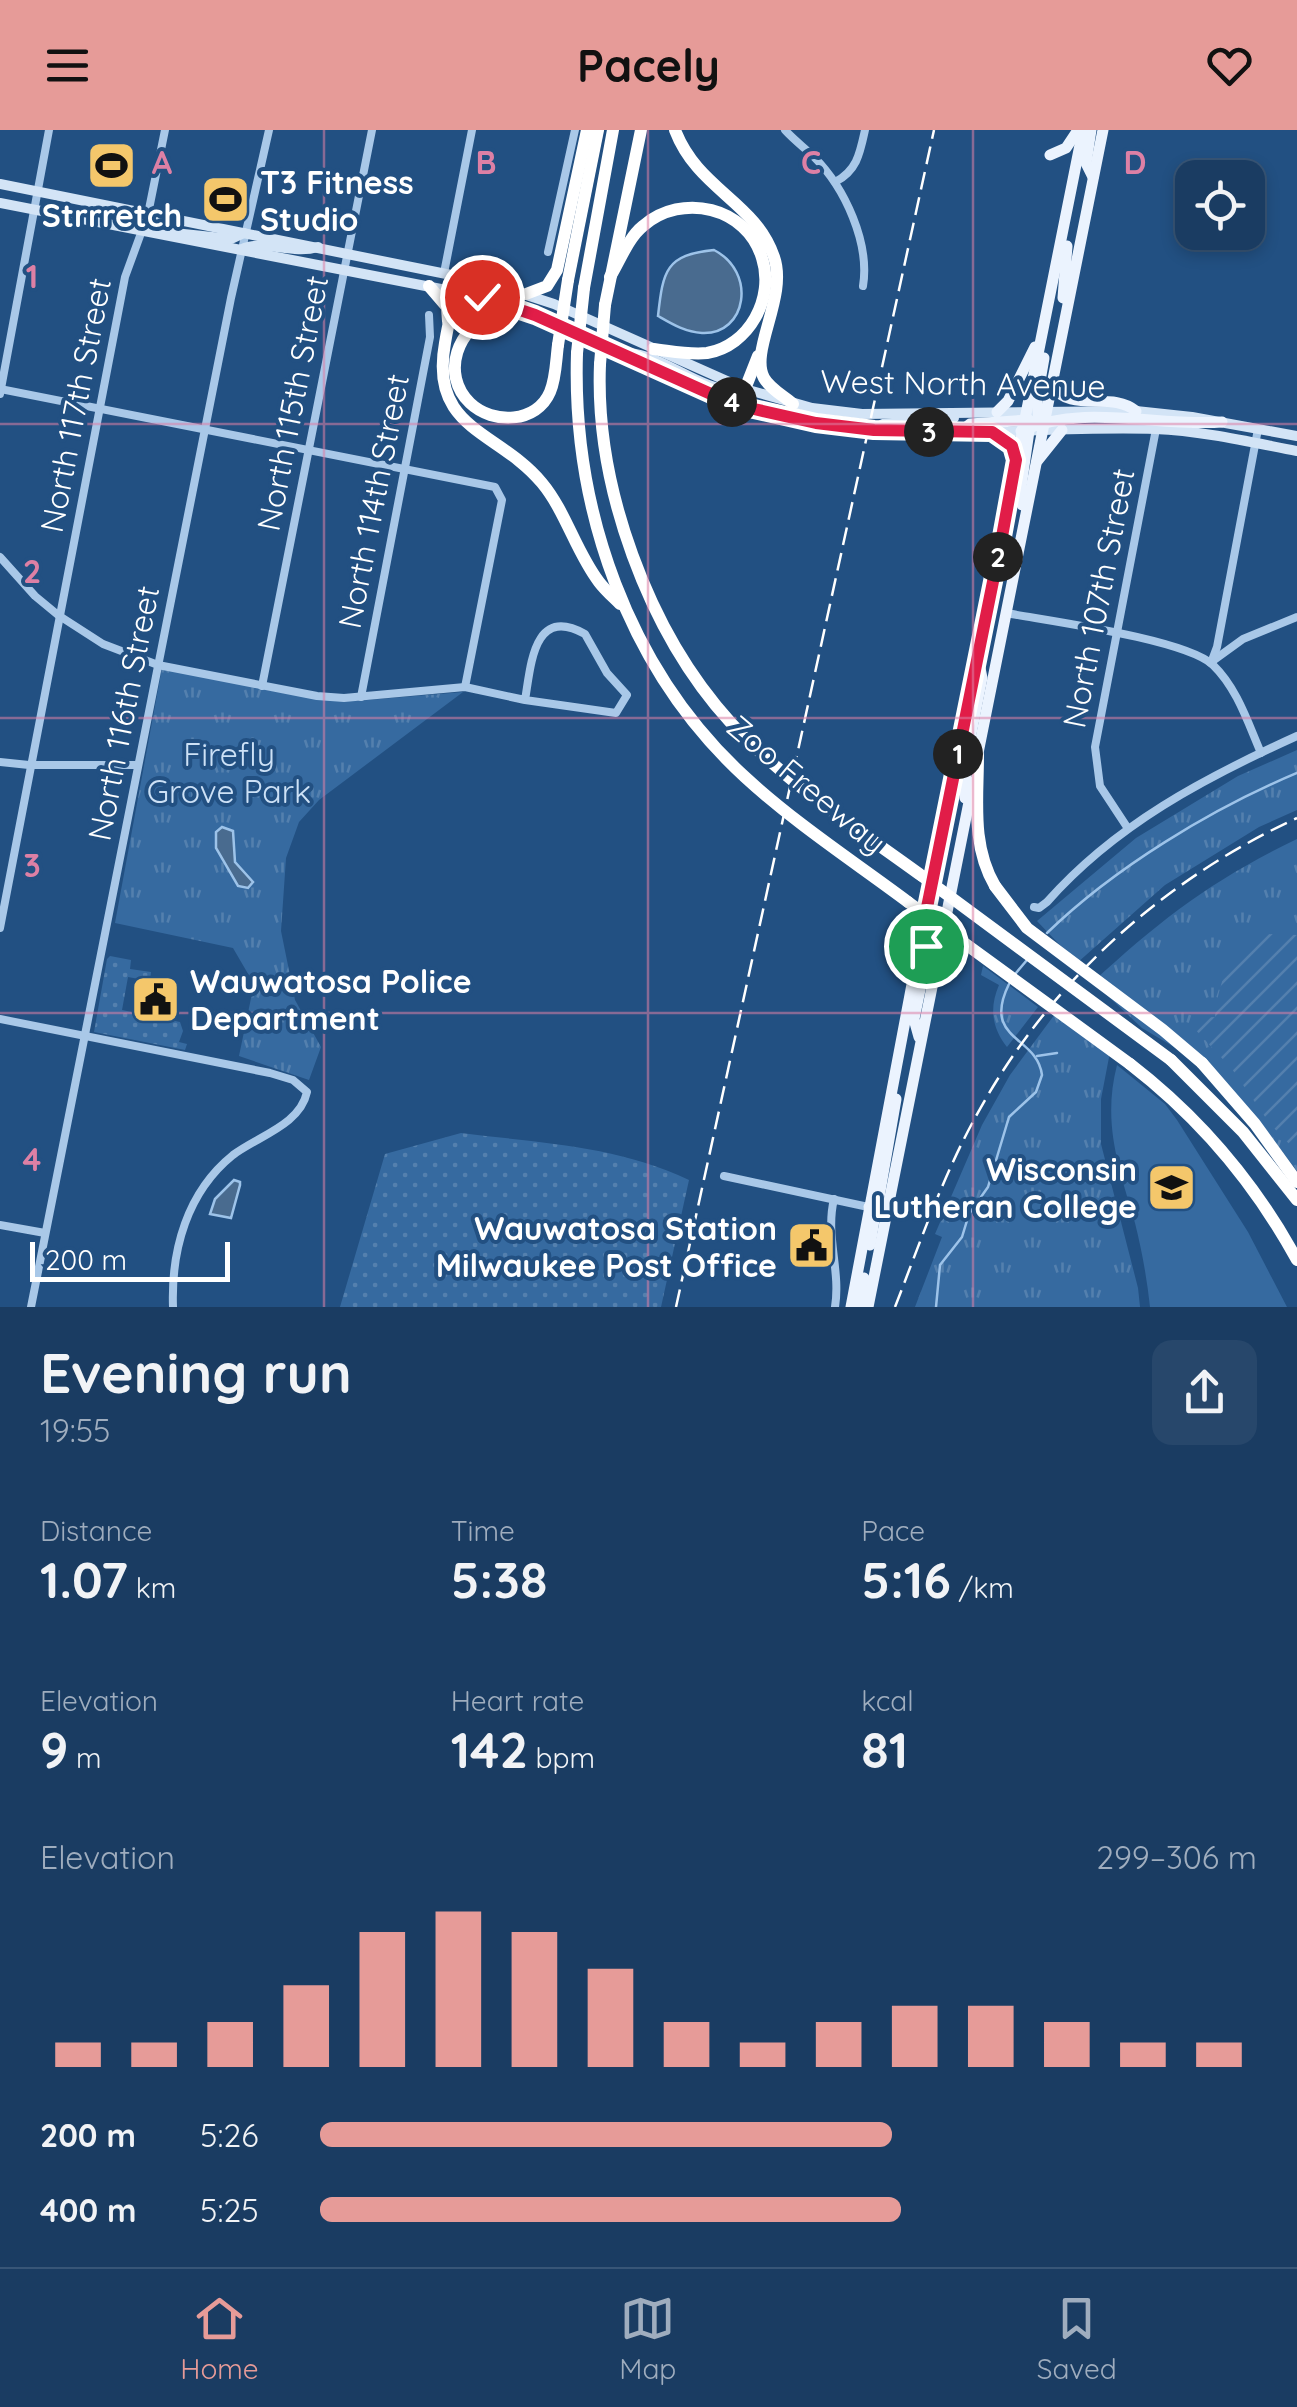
<!DOCTYPE html>
<html lang="en">
<head>
<meta charset="utf-8">
<style>
  body { margin:0; font-family:Quicksand,sans-serif; background:#27476b; color:#f1f3f6; height:100vh; display:flex; flex-direction:column; font-size:38px; white-space:nowrap }
  * { box-sizing:border-box; margin:0 }
  p { font-size:32px; color:#9fadbe }
  .icon { flex:none; width:55px; height:55px; fill:none; stroke:currentColor; stroke-width:2; stroke-linecap:round; stroke-linejoin:round }
  .map { position:relative; height:1177px; overflow:hidden }
  .side { display:flex; flex-direction:column; background:#1a3c62; flex:1 }
  .side>* { flex:none }
  .tools { position:absolute; left:1175px; top:30px; display:grid; gap:20px }
  .tools a { display:grid; place-items:center; width:90px; height:90px; border-radius:20px; background:#1a3c62; box-shadow:0 5px 15px #0003,0 0 0 2px #385677; font-size:50px }
  .scale { position:absolute; left:30px; bottom:25px; width:200px; box-sizing:border-box; padding-left:10px; border:5px solid #fff; border-top:0; font-size:28px; line-height:35px; white-space:nowrap; color:#fff; -webkit-text-stroke:8px #225082; paint-order:stroke }
  .pin { position:absolute; display:grid; place-items:center; width:85px; height:85px; color:#fff; margin:-42px; border:5px solid #fff; border-radius:50%; box-shadow:0 2px 10px #0007 }
  .km { position:absolute; width:50px; height:50px; margin:-25px; border-radius:50%; background:#222; color:#fff; font-size:28px; line-height:50px; text-align:center }
  .round { display:grid; place-items:center; flex:none; width:105px; height:105px; border-radius:20px; background:#27476b }
  .head { display:flex; align-items:center; justify-content:space-between; height:170px; padding:0 40px }
  h1 { font-size:55px; font-weight:700; line-height:75px }
  .stats { display:grid; grid-template-columns:repeat(3,1fr); gap:15px; height:170px; padding:10px 40px }
  .stats div { display:grid; align-content:center }
  .stats b { font-size:50px; font-weight:700 }
  .stats small { font-size:28px; font-weight:400 }
  .stats p { font-size:28px }
  .chart { height:280px; padding:20px 40px }
  .chart p { display:flex; justify-content:space-between }
  .chart svg { width:100%; height:180px; margin-top:10px; stroke:#e69b98; stroke-width:6 }
  ul { padding:0 40px; list-style:none; font-size:32px }
  li { display:grid; grid-template-columns:160px 120px 1fr; align-items:center; height:75px }
  li i { height:25px; border-radius:12px; background:#e69b98 }
  header { display:flex; justify-content:space-between; align-items:center; height:130px; padding:0 40px; background:#e69b98; color:#111; font-size:45px; font-weight:700 }
  .tabs { display:flex; justify-content:space-around; align-items:center; height:140px; border-top:2px solid #385677; background:#1a3c62; font-size:28px; color:#9fadbe }
  .tabs a { display:grid; justify-items:center; gap:5px }
  .tabs .current { color:#e69b98 }
  .map>svg:first-child { display:block }
</style>
</head>
<body>
<header><svg class="icon" aria-label="menu" viewBox="0 0 24 24"><path d="M4 6h16M4 12h16M4 18h16"/></svg>Pacely<svg class="icon" aria-label="heart" viewBox="0 0 24 24"><path d="M12 20l-8-8c-3-5 5-10 8-4 3-6 11-1 8 4z"/></svg></header>
<div class="map">
<svg width="1297" height="1177" viewBox="0 0 1297 1177">
  <defs>
    <pattern id="grass-dots" width="8" height="8" patternUnits="userSpaceOnUse" patternTransform="scale(2.5)"><rect width="8" height="8" fill="#366aa0"/><path d="M2 2h.1M6 6h.1" fill="none" stroke="#5480ae" stroke-width="1.8" stroke-linecap="round"/></pattern>
    <pattern id="park-tufts" width="24" height="20" patternUnits="userSpaceOnUse" patternTransform="scale(2.5)"><rect width="24" height="20" fill="#366aa0"/><path d="M3 7l-1-3M5 7V3M7 7l1-3M15 17l-1-3M17 17v-4M19 17l1-3" fill="none" stroke="#5480ae"/></pattern>
    <pattern id="garden-furrows" width="10" height="10" patternUnits="userSpaceOnUse" patternTransform="scale(2.5)"><rect width="10" height="10" fill="#366aa0"/><path d="M-1 1l2-2M0 10L10 0M9 11l2-2" fill="none" stroke="#5480ae"/></pattern>
  </defs>
  <rect width="100%" height="100%" fill="#225082"/>
  <g fill="url(#grass-dots)">
    <path d="M110,826L131,830L130,839L151,842L150,851L128,847L122,880L180,892L183,901L179,912L187,914L185,920L94,902L107,829Z"/>
    <path d="M461,1003C539,1013 616,1015 689,1050L661,1177H340L385,1024Z"/>
  </g>
  <g fill="url(#park-tufts)">
    <path d="M162,538L356,571L463,562L319,670L299,692L286,728L281,801L295,870L321,917L309,950L239,926L254,854L233,818L115,793Z"/>
    <path d="M1297,620V680L1259,697L1165,755L1077,833L1037,791L1136,708L1238,646Z"/>
    <path d="M1297,709V1041L1266,1000L1184,923L1142,898L1093,852C1161,789 1214,749 1297,709Z"/>
    <path d="M983,836L1038,877L1007,917C992,898 989,878 999,855L981,845Z"/>
    <path d="M1055,884L1110,922L1101,969V1014L1138,1158L1140,1177H915L942,1107L935,1104L982,995L1010,945Z"/>
  </g>
  <path fill="url(#garden-furrows)" d="M1267,804L1297,805V1022L1270,994L1232,939L1193,897L1197,888L1215,887C1216,865 1225,844 1231,823Z"/>
  <path fill="#366aa0" d="M1117,935L1165,974L1177,990L1248,1102L1287,1177H1150C1147,1149 1142,1121 1135,1093C1119,1038 1102,993 1117,935Z"/>
  <g fill="#496b8f" stroke="#9dc3e9" stroke-width="2.5">
    <path d="M714,120C757,142 747,205 702,203C685,202 672,194 658,186C663,140 666,125 714,120Z"/>
    <path d="M222,697L233,701L235,732L253,752L248,758L238,756L216,718V702Z"/>
    <path d="M234,1050L240,1052V1055L231,1088L210,1084L215,1069Z"/>
  </g>
  <g fill="none" stroke-linecap="round" stroke-linejoin="round">
    <g stroke="#9dc3e9" stroke-width="2.5">
      <path d="M1047,803C1114,738 1211,679 1297,643"/>
      <path d="M1016,843L1027,830"/>
      <path d="M1037,926L1057,923"/>
      <path d="M936,1177L940,1135L962,1107L969,1084L988,1057L1009,987L1036,962L1042,945C1037,905 981,911 1009,854"/>
    </g>
    <g stroke="#a9c8e8" stroke-width="8">
      <path d="M785,0C794,10 805,18 814,27C845,58 870,113 863,156"/>
      <path d="M835,52C857,41 860,23 865,0"/>
      <path d="M548,122L575,0"/>
      <path d="M444,143L472,0"/>
      <path d="M0,259L495,357L502,370L465,557"/>
      <path d="M0,264L49,0"/>
      <path d="M0,427L35,466L58,485L103,514L158,535L317,566L344,568L465,557L525,570L616,583L627,565L607,543L585,504C533,475 531,536 525,570"/>
      <path d="M1006,483C1049,491 1185,509 1213,535C1237,558 1248,593 1261,623"/>
      <path d="M1214,530L1243,509L1297,487"/>
      <path d="M1211,533L1217,517L1258,299"/>
      <path d="M262,556L372,0"/>
      <path d="M361,567L430,207L429,185"/>
      <path d="M0,632L29,635H138"/>
      <path d="M1127,697L1100,656L1095,617L1156,299"/>
      <path d="M1034,777L1039,778L1047,772C1115,695 1204,648 1297,606"/>
      <path d="M0,798L125,147L148,84L165,0"/>
      <path d="M0,889L270,943L293,950L307,962C300,995 258,1006 233,1025C187,1062 171,1120 173,1177"/>
      <path d="M724,1046L873,1078"/>
      <path d="M834,1069C825,1106 841,1140 835,1177"/>
      <path d="M0,1095L45,1103"/>
      <path d="M31,1177L231,168L269,0"/>
    </g>
    <g stroke="#d3e4f6" stroke-width="10">
      <path d="M0,54L486,152L554,174L745,259L812,278L862,284L1136,281L1192,287L1297,306"/>
      <path d="M0,73L482,167C596,202 696,272 814,293C927,313 1042,295 1155,299C1203,301 1250,312 1297,321"/>
      <path d="M174,103L231,109L244,103"/>
      <path d="M242,119C263,109 292,125 318,117"/>
      <path d="M628,223C667,226 701,263 739,260"/>
      <path d="M875,299L883,294L902,292L908,284"/>
      <path d="M910,302L915,294L954,288"/>
    </g>
    <g stroke="#ebf3fe" stroke-width="11">
      <path d="M1091,0L1086,33L1093,47"/>
      <path d="M1050,25L1066,18L1078,0"/>
      <path d="M1063,168L1067,116"/>
      <path d="M1050,254C1072,285 1110,260 1136,281"/>
      <path d="M997,282L1008,271L1035,217"/>
      <path d="M1039,294L1037,268L1044,228"/>
      <path d="M1021,301C1084,273 1157,297 1222,292"/>
      <path d="M960,302L970,294L1029,290"/>
      <path d="M992,302L1011,316L1015,327"/>
      <path d="M1038,330L1062,300"/>
      <path d="M1022,375L1021,357L1030,294"/>
      <path d="M976,633L1103,0"/>
      <path d="M965,668L967,624L982,548L980,538"/>
      <path d="M919,907L914,889L927,826L926,817L920,812"/>
      <path d="M869,1077L875,1084L870,1115"/>
      <path d="M887,1080L881,1076L879,1067L896,969"/>
      <path d="M851,1177L920,812L1083,0"/>
      <path d="M860,1177L864,1148"/>
      <path d="M868,1177L973,652"/>
    </g>
    <g stroke="#fff" stroke-width="12">
      <path d="M675,0C698,60 755,71 774,127C788,167 749,221 764,248C770,259 784,266 793,274"/>
      <path d="M610,147C620,131 628,108 643,96C682,62 747,77 762,128C775,168 749,216 707,223C689,225 671,221 653,219"/>
      <path d="M568,150L598,0"/>
      <path d="M429,156L447,177L448,191"/>
      <path d="M584,158L613,0"/>
      <path d="M462,163C451,177 448,195 445,213C429,300 498,300 542,353C566,382 576,422 599,452C605,460 613,467 620,474"/>
      <path d="M526,164L547,156L557,140L587,0"/>
      <path d="M605,175L641,0"/>
      <path d="M494,185C458,196 440,244 470,273C493,295 537,293 550,262C556,248 556,230 558,215"/>
      <path d="M577,223C572,379 628,540 745,647C795,693 853,731 908,772"/>
      <path d="M600,234C595,356 648,502 731,593C786,653 856,698 922,746"/>
      <path d="M745,259L758,226"/>
      <path d="M978,625C978,670 971,715 995,756"/>
      <path d="M1171,930L1243,1002L1297,1070"/>
      <path d="M1202,933L1255,994L1297,1052"/>
      <path d="M1130,934C1200,988 1255,1053 1297,1130"/>
    </g>
    <g stroke="#fff" stroke-width="2.5" stroke-dasharray="18 8" stroke-linecap="butt">
      <path d="M676,1177L934,0"/>
      <path d="M895,1177C920,1113 942,1048 975,988C1046,856 1160,751 1297,688"/>
    </g>
    <g stroke="#fff" stroke-width="12">
      <path d="M558,215L568,150"/>
      <path d="M577,223L584,158"/>
      <path d="M600,234L605,175"/>
      <path d="M922,746L1171,930"/>
      <path d="M995,756L1027,798L1163,900L1202,933"/>
      <path d="M908,772L1130,934"/>
    </g>
  </g>
  <g fill="none" stroke-linecap="round" stroke-linejoin="round">
    <defs>
      <path id="route" d="M482,167L535,185L711,264L754,279L816,293L874,300L992,302L1012,316L1016,330L1001,412L920,812L926,816"/>
    </defs>
    <use href="#route" stroke="#fff" stroke-width="20"/>
    <use href="#route" stroke="#e11d48" stroke-width="12"/>
  </g>
  <path fill="none" stroke="#dd80a5" stroke-width="2.5" stroke-opacity="0.55" d="M324,0V1177M648,0V1177M973,0V1177M0,294H1297M0,588H1297M0,883H1297"/>
  <defs>
    <symbol id="stadium-square" viewBox="-11 -11 22 22"><rect x="-9" y="-9" width="18" height="18" rx="4" fill="#f4c76b" stroke="#225082"/><path d="M0-5a6.5 5 0 1 0 0 10a6.5 5 0 1 0 0-10ZM-3.5-1.8h7v3.6h-7Z" fill="#111"/></symbol>
    <symbol id="civic-square" viewBox="-11 -11 22 22"><rect x="-9" y="-9" width="18" height="18" rx="4" fill="#f4c76b" stroke="#225082"/><path d="M-.6-6.5H3V-4.5H.6V-3L4-1V1h2V6H-6V1h2V-1L-.6-3ZM-1.2 2.5V6h2.4V2.5Z" fill="#111"/></symbol>
    <symbol id="university-square" viewBox="-11 -11 22 22"><rect x="-9" y="-9" width="18" height="18" rx="4" fill="#f4c76b" stroke="#225082"/><path d="M0-5L7-2L0 1L-7-2ZM-4 1L0 2.5L4 1V4Q0 6-4 4Z" fill="#111"/></symbol>
  </defs>
  <g fill-rule="evenodd">
    <use href="#stadium-square" x="84" y="8" width="55" height="55"/>
    <use href="#stadium-square" x="198" y="42" width="55" height="55"/>
    <use href="#civic-square" x="128" y="842" width="55" height="55"/>
    <use href="#university-square" x="1144" y="1030" width="55" height="55"/>
    <use href="#civic-square" x="784" y="1088" width="55" height="55"/>
  </g>
  <g text-anchor="middle" dominant-baseline="central" stroke-width="8" stroke-linejoin="round" paint-order="stroke">
    <g font-size="32" font-weight="bold" fill="#fff" stroke="#225082" text-anchor="start">
      <text x="260" y="52">T3 Fitness<tspan x="260" dy="37">Studio</tspan></text>
      <text x="112" y="85" text-anchor="middle">Strrretch</text>
      <text x="190" y="851">Wauwatosa Police<tspan x="190" dy="37">Department</tspan></text>
      <text x="1137" y="1039" text-anchor="end">Wisconsin<tspan x="1137" dy="37">Lutheran College</tspan></text>
      <text x="777" y="1098" text-anchor="end">Wauwatosa Station<tspan x="777" dy="37">Milwaukee Post Office</tspan></text>
    </g>
    <g font-size="32" fill="#fff" stroke="#225082">
      <text transform="translate(963 253) rotate(1)">West North Avenue</text>
      <text transform="translate(292 273) rotate(-79)">North 115th Street</text>
      <text transform="translate(75 275) rotate(-79)">North 117th Street</text>
      <text transform="translate(373 371) rotate(-79)">North 114th Street</text>
      <text transform="translate(1098 468) rotate(-79)">North 107th Street</text>
      <text transform="translate(123 583) rotate(-79)">North 116th Street</text>
      <text transform="translate(807 654) rotate(40)">Zoo Freeway</text>
    </g>
    <g font-size="32" fill="#cde1f6" stroke="#225082">
      <text x="229" y="624">Firefly<tspan x="229" dy="37">Grove Park</tspan></text>
    </g>
  </g>
  <g font-size="32" text-anchor="middle" font-weight="bold" fill="#dd80a5" stroke="#225082" stroke-width="8" stroke-linejoin="round" paint-order="stroke">
    <text x="162" y="44">A</text>
    <text x="486" y="44">B</text>
    <text x="811" y="44">C</text>
    <text x="1135" y="44">D</text>
    <text x="32" y="158">1</text>
    <text x="32" y="453">2</text>
    <text x="32" y="747">3</text>
    <text x="32" y="1041">4</text>
  </g>
</svg>
<div class="tools">
<a><svg class="icon" aria-label="locate" viewBox="0 0 24 24"><circle cx="12" cy="12" r="6"/><path d="M12 2v4M12 18v4M2 12h4M18 12h4"/></svg></a>
</div>
<div class="scale">200 m</div>
<div class="pin" style="left:926px;top:816px;background:#1e9e55"><svg class="icon" aria-label="arrive" viewBox="0 0 24 24"><path d="M6 21V4h12l-3 4 3 4H6"/></svg></div>
<div class="pin" style="left:482px;top:167px;background:#d93025"><svg class="icon" aria-label="check" viewBox="0 0 24 24"><path d="M5 12l5 5 9-10"/></svg></div>
<b class="km" style="left:958px;top:624px">1</b>
<b class="km" style="left:998px;top:427px">2</b>
<b class="km" style="left:929px;top:302px">3</b>
<b class="km" style="left:732px;top:272px">4</b>
</div>
<section class="side">
<div class="head"><div><h1>Evening run</h1><p>19:55</p></div><a class="round"><svg class="icon" aria-label="share" viewBox="0 0 24 24"><path d="M12 15V3M7 8l5-5 5 5M5 13v7h14v-7"/></svg></a></div>
<div class="stats">
<div><p>Distance</p><b>1.07<small> km</small></b></div>
<div><p>Time</p><b>5:38</b></div>
<div><p>Pace</p><b>5:16<small> /km</small></b></div>
</div>
<div class="stats">
<div><p>Elevation</p><b>9<small> m</small></b></div>
<div><p>Heart rate</p><b>142<small> bpm</small></b></div>
<div><p>kcal</p><b>81</b></div>
</div>
<div class="chart"><p><span>Elevation</span>299–306 m</p>
<svg viewBox="0 0 160 44" preserveAspectRatio="none"><path d="M5 44V38M15 44V38M25 44V33M35 44V24M45 44V11M55 44V6M65 44V11M75 44V20M85 44V33M95 44V38M105 44V33M115 44V29M125 44V29M135 44V33M145 44V38M155 44V38"/></svg>
</div>
<ul>
<li><b>200 m</b>5:26<i style="width:61%"></i></li>
<li><b>400 m</b>5:25<i style="width:62%"></i></li>
</ul>
</section>
<nav class="tabs">
<a class="current"><svg class="icon" aria-label="home" viewBox="0 0 24 24"><path d="M3 11l9-7 9 7M6 9v11h12V9"/></svg>Home</a>
<a><svg class="icon" aria-label="map" viewBox="0 0 24 24"><path d="M3 6l6-2 6 2 6-2v14l-6 2-6-2-6 2zM9 4v14M15 6v14"/></svg>Map</a>
<a><svg class="icon" aria-label="saved" viewBox="0 0 24 24"><path d="M7 4h10v16l-5-4-5 4z"/></svg>Saved</a>
</nav>
</body>
</html>
